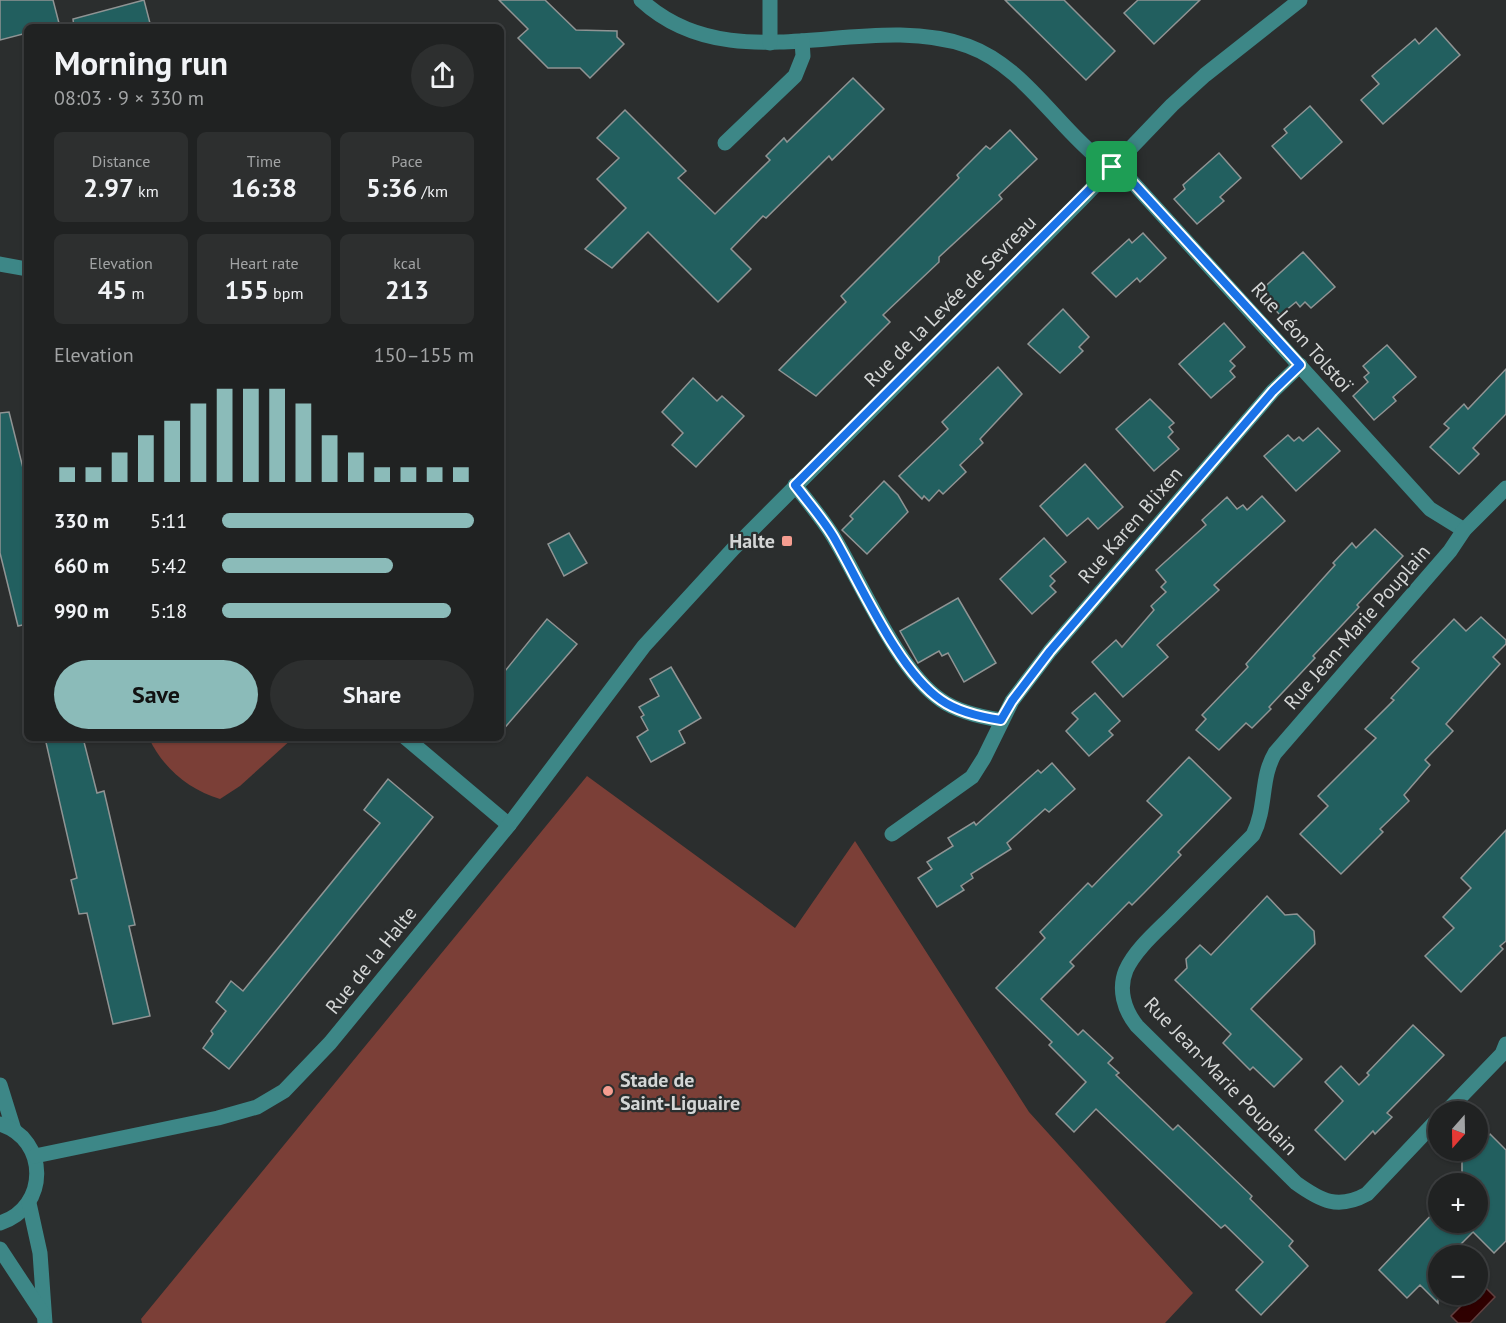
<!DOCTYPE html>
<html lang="en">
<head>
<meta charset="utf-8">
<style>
  body { margin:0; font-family:"PT Sans",sans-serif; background:#2d2f2f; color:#f1f3f6; height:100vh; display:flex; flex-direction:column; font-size:22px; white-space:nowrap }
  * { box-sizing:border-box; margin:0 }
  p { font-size:20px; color:#a2a4a5 }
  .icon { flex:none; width:33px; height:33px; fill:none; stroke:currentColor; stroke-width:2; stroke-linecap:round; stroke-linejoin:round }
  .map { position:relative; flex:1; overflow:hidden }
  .sheet { position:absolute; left:24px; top:24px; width:480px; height:717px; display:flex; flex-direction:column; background:#202222; border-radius:9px; box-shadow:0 2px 4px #0004,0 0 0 2px #3d3f40 }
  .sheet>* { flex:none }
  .needle { width:39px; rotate:200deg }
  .fabs { position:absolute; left:1428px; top:1101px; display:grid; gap:12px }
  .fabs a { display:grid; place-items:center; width:60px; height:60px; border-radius:50%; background:#202222; box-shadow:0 2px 4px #0004,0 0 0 2px #3d3f40; font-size:30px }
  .pin { position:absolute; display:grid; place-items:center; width:51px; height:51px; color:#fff; margin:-26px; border-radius:12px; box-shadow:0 3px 9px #0006 }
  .round { display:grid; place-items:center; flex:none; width:63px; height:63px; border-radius:32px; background:#2d2f2f }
  .overview { display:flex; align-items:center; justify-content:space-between; height:102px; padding:0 30px }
  h1 { font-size:33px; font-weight:700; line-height:45px }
  .metrics { display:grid; grid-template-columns:repeat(3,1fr); gap:9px; height:102px; padding:6px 30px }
  .metrics div { display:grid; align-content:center; border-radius:9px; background:#2d2f2f; text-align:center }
  .metrics b { font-size:26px; font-weight:700 }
  .metrics small { font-size:16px; font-weight:400 }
  .metrics p { font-size:16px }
  .chart { height:168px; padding:12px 30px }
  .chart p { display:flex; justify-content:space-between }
  .chart svg { width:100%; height:108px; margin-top:6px; stroke:#8bbbb9; stroke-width:6 }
  .button { display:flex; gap:12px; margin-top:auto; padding:12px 30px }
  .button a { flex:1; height:69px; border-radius:36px; background:#8bbbb9; color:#111; font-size:24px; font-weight:700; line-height:69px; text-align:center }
  .button a+a { background:#2d2f2f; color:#f1f3f6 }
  ul { padding:0 30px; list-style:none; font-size:20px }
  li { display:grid; grid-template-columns:96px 72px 1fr; align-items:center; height:45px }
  li i { height:15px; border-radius:8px; background:#8bbbb9 }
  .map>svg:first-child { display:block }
</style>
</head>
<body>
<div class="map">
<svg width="1506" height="1323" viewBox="0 0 1506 1323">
  <rect width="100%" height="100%" fill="#2b2e2e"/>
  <g fill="#7b3f37">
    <path d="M149,738H293L240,786L220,799C189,790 162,767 149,738Z"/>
    <path d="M587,776L795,928L855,841L1029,1112L1193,1293L1165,1323H142L141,1319Z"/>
  </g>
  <path fill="#2f0000" stroke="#604040" stroke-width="1.5" d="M1482,1284L1495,1297L1470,1323H1458L1451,1316L1472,1295L1478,1294V1289Z"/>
  <g fill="#225f5f" stroke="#909494" stroke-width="1.5">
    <path d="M0,0H53L60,27H27V33L0,40Z"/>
    <path d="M144,0L151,27H74L73,19Z"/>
    <path d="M499,0H545L576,30L617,31V37L624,44L590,78L580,68H548L518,38L528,29Z"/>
    <path d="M1005,0H1064L1115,51L1086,80Z"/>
    <path d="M1138,0H1200L1154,44L1124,13Z"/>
    <path d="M1436,28L1460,55L1383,124L1361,100L1379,84L1372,76L1415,39L1419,44Z"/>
    <path d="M853,78L884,109L832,160L829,156L766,218L763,216L731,249L751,269L718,302L648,232L612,268L585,249L626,208L597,179L619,158L597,138L625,110L686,171L678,178L715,214L770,160L766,156L784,138L787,142Z"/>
    <path d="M1310,106L1342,142L1301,179L1272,146L1287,133L1284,129Z"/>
    <path d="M1010,130L1037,159L999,195L1002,199L939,257V262L883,315L890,322L816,396L779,370L846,302L841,296L959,178L957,175L986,146L990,149Z"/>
    <path d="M1219,153L1241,178L1220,197L1224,201L1197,224L1174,199L1185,189L1183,185Z"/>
    <path d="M1143,233L1166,258L1140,282L1137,278L1116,297L1092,273L1129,239L1132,243Z"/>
    <path d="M1303,252L1335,287L1311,308L1305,302L1300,307L1296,302L1280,315L1259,292Z"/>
    <path d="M1063,309L1089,337L1079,347L1083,351L1060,373L1028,344Z"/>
    <path d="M1224,323L1245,347L1230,361L1235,366L1230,371L1235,377L1211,398L1179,364Z"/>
    <path d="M1387,345L1416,377L1393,397L1396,401L1374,420L1353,396L1368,382L1364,377L1369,373L1363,366Z"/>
    <path d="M998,367L1022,394L980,439L983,443L960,465L966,472L943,494L939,490L929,501L924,496L922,499L899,476L948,429L942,422Z"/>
    <path d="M1506,369V414L1473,448L1479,454L1459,474L1430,447L1449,428L1444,424L1464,404L1468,409Z"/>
    <path d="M693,378L717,401L722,396L744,416L696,467L672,445L683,433L662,412Z"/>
    <path d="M1150,399L1174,423L1169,427L1173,432L1168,437L1179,449L1154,471L1116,429Z"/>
    <path d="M9,412L27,484V624L18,626L0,553V413Z"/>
    <path d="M1318,428L1340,451L1296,491L1264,456L1288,435L1294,441L1299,437L1303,441Z"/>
    <path d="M1085,464L1123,507L1098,529L1088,518L1067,536L1040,506Z"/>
    <path d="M884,481L898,495L908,512L867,554L842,530L853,519L850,516Z"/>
    <path d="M1262,496L1285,521L1214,585L1219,590L1157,645L1168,657L1123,697L1092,662L1116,640L1122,647L1154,610L1151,606L1166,592L1161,587L1166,582L1156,570L1206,525L1202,520L1227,497L1237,509L1243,505L1247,510Z"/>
    <path d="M1375,529L1403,556L1357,605L1359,607L1313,656L1315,658L1269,707L1271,709L1252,728L1246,723L1219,750L1196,730L1206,719L1202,715L1248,667L1246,664L1335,565L1333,563L1352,543L1356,548Z"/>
    <path d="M569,533L587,563L564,576L548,544Z"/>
    <path d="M1044,538L1066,562L1050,576L1055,581L1050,586L1056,592L1032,614L1000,579Z"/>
    <path d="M958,598L996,663L964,682L948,653L942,656L939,651L918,663L900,631Z"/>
    <path d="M1481,617L1506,640V644L1493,657L1500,664L1446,724L1453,731L1425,760L1430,765L1404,795L1409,801L1380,829L1383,832L1341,874L1300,834L1328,806L1318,796L1376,738L1365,729L1394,700L1391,698L1419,668L1412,662L1454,619L1466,631Z"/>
    <path d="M547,619L577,644L501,732V676Z"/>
    <path d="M671,667L701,718L679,731L685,743L651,762L637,737L648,730L641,717L644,715L639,707L659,696L650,679Z"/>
    <path d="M1095,693L1120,721L1109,731L1113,735L1089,756L1066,731L1078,719L1072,713Z"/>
    <path d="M45,738H83L97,793L104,791L135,925L129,926L150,1016L113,1024L87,913L79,914L71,880L77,878Z"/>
    <path d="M1189,757L1231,798L1178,852L1181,855L1144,893L1132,905L1129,902L1070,962L1074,966L1041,999L1078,1035L1083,1030L1113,1058L1108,1063L1119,1073L1116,1075L1173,1130L1178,1125L1252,1196L1250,1199L1293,1241L1289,1246L1308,1266L1261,1315L1236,1290L1263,1262L1225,1225L1221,1228L1096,1109L1074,1132L1056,1114L1086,1082L1049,1045L1052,1042L996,988L1045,938L1040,932L1088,883L1092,887L1162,815L1147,801Z"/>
    <path d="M1052,763L1075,789L1049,812L1045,809L1007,843L1011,849L971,874L973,878L961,886L964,890L937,907L918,878L932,869L927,862L953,846L948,838L974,822L976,825L1038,770L1041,773Z"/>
    <path d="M388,779L433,817L229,1069L203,1048L213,1034L211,1031L226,1011L216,1002L231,981L243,991L380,823L364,810Z"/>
    <path d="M1506,830V941L1500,946L1503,949L1461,992L1425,956L1454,928L1443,917L1471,888L1461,878Z"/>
    <path d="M1267,896L1285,915L1297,914L1314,931L1315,944L1251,1009L1302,1059L1274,1087L1253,1067L1250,1070L1223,1043L1231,1034L1175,980L1187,968L1186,959L1200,945L1211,955Z"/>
    <path d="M1413,1025L1444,1055L1387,1113L1392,1117L1375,1134L1373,1131L1345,1160L1315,1130L1343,1101L1325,1082L1341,1066L1359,1085L1369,1075L1367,1073Z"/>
    <path d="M1490,1134L1506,1150V1241L1494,1253L1473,1232L1449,1256H1438V1303L1420,1285L1407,1298L1379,1270L1438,1208V1222H1478V1184H1463L1468,1178L1462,1172V1162L1473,1150H1478V1146Z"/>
  </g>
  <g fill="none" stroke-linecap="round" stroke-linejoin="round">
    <g stroke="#3d8787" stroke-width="15">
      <path d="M641,0C733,85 863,9 968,46C1020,65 1051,117 1091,152C1101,161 1114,168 1126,175L1430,509L1464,530"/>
      <path d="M770,43V0"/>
      <path d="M725,143L795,76L803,56L802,41"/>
      <path d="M0,264L27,269"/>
      <path d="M795,485C808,502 822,518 833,536C861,582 898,671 941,700C958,712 981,717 1001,720"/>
      <path d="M406,738L509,825"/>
      <path d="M892,834L972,777L984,758L1012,701L1050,651L1273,391L1300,365"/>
      <path d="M0,1085L14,1130"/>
      <path d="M1446,1112L1502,1054L1506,1044"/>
      <path d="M1438,1119L1367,1194C1338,1210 1321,1201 1296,1183L1137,1026C1124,1010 1118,989 1126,970C1135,950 1156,932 1171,917C1199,889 1226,862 1253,835C1267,807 1260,778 1275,753L1450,551L1464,530L1506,488"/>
      <path d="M0,1124C49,1139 49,1208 0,1223"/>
      <path d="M35,1156L218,1118L257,1107L284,1091L330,1043L509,825L644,646L733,549L1080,201L1172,105L1205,75L1300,0"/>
      <path d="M29,1203L40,1253L45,1323"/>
      <path d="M0,1249L43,1314"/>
    </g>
  </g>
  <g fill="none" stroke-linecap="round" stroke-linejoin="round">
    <defs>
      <path id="route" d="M1112,167L1126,175L1300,365L1273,391L1050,651L1012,701L1001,720C981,717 958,712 941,700C898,671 860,582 833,536C822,518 808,502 795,485Z"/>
    </defs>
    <use href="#route" stroke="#fff" stroke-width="12"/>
    <use href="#route" stroke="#1a73e8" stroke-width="8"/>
  </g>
  <g fill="#f59d90" stroke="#2b2e2e" stroke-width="2">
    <rect x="781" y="535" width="12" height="12" rx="3"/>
    <circle cx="608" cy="1091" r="6"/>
  </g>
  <g text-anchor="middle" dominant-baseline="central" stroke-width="4.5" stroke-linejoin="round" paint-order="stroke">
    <g font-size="20" fill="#d4d6d6" stroke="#2b2e2e">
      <text transform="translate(950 301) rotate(-45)">Rue de la Levée de Sevreau</text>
      <text transform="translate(1302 337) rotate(48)">Rue Léon Tolstoï</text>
      <text transform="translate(1130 525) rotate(-49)">Rue Karen Blixen</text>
      <text transform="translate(1357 627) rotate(-49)">Rue Jean-Marie Pouplain</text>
      <text transform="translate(371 960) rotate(-51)">Rue de la Halte</text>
      <text transform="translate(1221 1076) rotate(46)">Rue Jean-Marie Pouplain</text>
    </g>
    <g font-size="20" font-weight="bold" fill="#d4d6d6" stroke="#2b2e2e" text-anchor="end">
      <text x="775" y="541">Halte</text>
      <text x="620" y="1080" text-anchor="start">Stade de<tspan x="620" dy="23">Saint-Liguaire</tspan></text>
    </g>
  </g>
</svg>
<div class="fabs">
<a><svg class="needle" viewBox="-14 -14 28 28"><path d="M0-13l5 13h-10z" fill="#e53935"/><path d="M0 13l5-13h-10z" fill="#a2a4a5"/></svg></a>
<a>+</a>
<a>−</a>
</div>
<div class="pin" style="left:1112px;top:167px;background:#1e9e55"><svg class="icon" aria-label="arrive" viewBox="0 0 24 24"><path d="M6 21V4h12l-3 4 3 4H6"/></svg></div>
<section class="sheet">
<div class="overview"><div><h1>Morning run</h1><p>08:03 · 9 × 330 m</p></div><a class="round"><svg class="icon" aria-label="share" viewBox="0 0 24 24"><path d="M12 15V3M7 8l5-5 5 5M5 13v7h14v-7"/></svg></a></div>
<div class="metrics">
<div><p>Distance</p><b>2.97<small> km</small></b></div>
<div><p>Time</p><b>16:38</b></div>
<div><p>Pace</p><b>5:36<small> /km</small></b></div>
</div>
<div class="metrics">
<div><p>Elevation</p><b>45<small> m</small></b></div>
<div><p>Heart rate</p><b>155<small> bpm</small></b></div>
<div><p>kcal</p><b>213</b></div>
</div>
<div class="chart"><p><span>Elevation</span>150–155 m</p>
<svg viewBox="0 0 160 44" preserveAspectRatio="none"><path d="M5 44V38M15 44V38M25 44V32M35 44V25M45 44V19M55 44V12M65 44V6M75 44V6M85 44V6M95 44V12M105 44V25M115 44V32M125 44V38M135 44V38M145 44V38M155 44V38"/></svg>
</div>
<ul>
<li><b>330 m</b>5:11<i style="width:100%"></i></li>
<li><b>660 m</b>5:42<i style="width:68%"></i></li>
<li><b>990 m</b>5:18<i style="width:91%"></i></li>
</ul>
<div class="button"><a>Save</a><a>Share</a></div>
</section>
</div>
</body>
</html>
